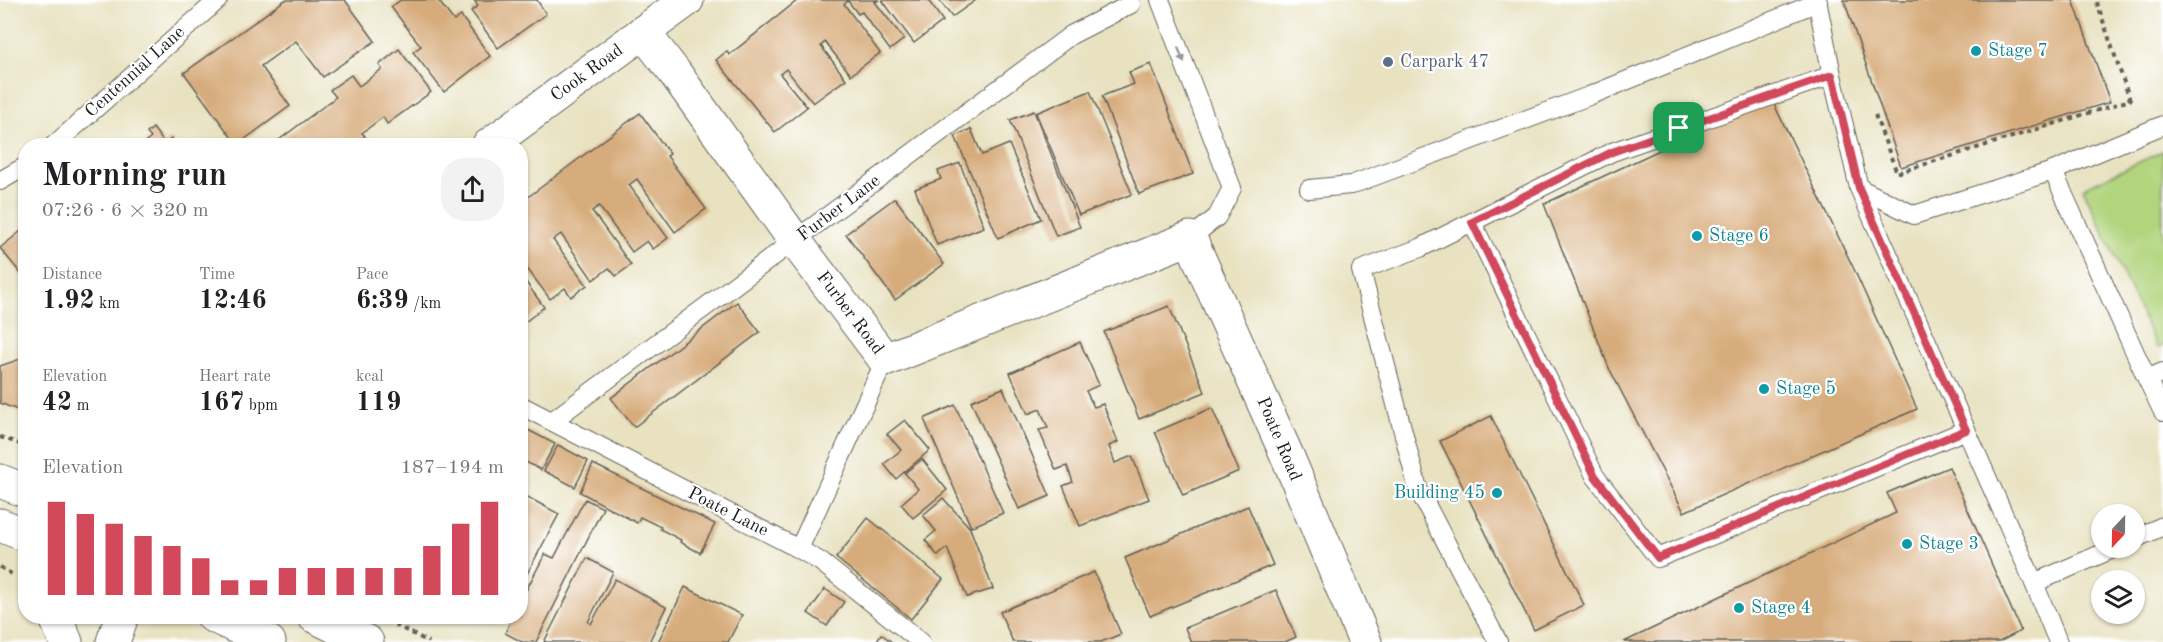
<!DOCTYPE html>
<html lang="en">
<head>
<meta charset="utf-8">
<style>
  body { margin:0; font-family:"Old Standard TT",serif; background:#f2f2f2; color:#202124; height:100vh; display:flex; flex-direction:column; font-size:22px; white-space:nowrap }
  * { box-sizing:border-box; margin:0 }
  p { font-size:20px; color:#757577 }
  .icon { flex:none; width:33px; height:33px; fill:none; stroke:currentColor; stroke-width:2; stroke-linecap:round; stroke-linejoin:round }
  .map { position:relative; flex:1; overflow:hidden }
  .details { position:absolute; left:18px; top:138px; width:510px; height:486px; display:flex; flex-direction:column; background:#fff; border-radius:24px; box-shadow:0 2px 4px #0004 }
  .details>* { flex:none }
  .needle { width:39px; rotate:202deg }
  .fabs { position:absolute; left:2091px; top:504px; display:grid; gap:12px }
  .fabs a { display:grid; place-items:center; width:54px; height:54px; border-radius:50%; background:#fff; box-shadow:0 2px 4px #0004; font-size:30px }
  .pin { position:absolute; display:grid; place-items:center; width:51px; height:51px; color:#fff; margin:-26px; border-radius:12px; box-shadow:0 3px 9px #0006 }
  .round { display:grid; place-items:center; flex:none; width:63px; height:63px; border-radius:24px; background:#f2f2f2 }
  .overview { display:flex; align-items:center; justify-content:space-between; height:102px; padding:0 24px }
  h1 { font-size:33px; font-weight:700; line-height:45px }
  .figures { display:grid; grid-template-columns:repeat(3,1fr); gap:9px; height:102px; padding:6px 24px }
  .figures div { display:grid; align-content:center }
  .figures b { font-size:26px; font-weight:700 }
  .figures small { font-size:16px; font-weight:400 }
  .figures p { font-size:16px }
  .chart { height:168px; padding:12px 24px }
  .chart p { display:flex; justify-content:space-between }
  .chart svg { width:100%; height:108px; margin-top:6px; stroke:#d1495b; stroke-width:6 }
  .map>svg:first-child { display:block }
</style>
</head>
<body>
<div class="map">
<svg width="2163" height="642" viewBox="0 0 2163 642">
  <rect width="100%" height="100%" fill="#fff"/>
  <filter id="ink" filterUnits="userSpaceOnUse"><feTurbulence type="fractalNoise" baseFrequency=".0167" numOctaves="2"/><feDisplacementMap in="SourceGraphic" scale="12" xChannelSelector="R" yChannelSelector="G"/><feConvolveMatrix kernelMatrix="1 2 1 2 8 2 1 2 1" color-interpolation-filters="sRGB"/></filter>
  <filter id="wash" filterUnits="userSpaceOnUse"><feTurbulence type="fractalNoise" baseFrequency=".008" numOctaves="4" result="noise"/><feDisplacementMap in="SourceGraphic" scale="24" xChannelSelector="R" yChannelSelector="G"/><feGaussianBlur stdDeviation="1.35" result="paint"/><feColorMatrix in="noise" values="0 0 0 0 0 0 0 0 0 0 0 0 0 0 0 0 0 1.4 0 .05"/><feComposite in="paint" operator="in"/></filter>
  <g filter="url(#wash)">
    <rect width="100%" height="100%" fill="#e8e2c1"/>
    <path fill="#b1d47d" stroke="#66784c" stroke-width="1.5" d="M2163,151V346L2157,348L2083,188Z"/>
    <g id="blocks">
      <g fill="#d7ac7c">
        <path d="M285,0H345L375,41L323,77L296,41L261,66L290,106L237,145L184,73Z"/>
        <path d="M401,0H438L454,21L461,16L490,56L444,92L413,52L421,46L391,7Z"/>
        <path d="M474,0H537L546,14L498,48L471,11L478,6Z"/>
        <path d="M798,0H879L875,2L904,39L890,50L862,12L858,14L848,1L844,4L880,53L851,75L825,42L821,46L846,79L813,103L786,69L780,74L807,107L775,132L716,60L727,51L729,55Z"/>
        <path d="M882,0H928L943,21L914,43Z"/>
        <path d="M939,0H976L952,17Z"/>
        <path d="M1844,0H2073L2110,102L1901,167Z"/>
        <path d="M399,49L431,92L387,124L383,117L362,133L365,136L352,146H271L336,97L330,90L351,75L359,86L382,69L379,65Z"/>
        <path d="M1151,64L1193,174L1139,194L1102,96L1134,84L1129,72Z"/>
        <path d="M1090,91L1132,194L1079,215L1036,113Z"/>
        <path d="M1771,98L1853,267L1917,409L1684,512L1609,368L1544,204Z"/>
        <path d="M1034,111L1080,227L1056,236L1010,120Z"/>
        <path d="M640,113L670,154L667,156L706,209L675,232L637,179L629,185L668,238L653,249L647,241L632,252L599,206L592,211L631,265L616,276L609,268L593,280L561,234L553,240L587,285L571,297L565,288L550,299L523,263L520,265V203Z"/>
        <path d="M153,128L165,144L171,139L175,144L172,146H141L151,138L147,133Z"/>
        <path d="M971,129L982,155L1009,144L1041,219L998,238L955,136Z"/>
        <path d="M960,163L984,227L937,245L915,189L941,179L938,171Z"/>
        <path d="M895,198L944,264L895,300L846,234Z"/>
        <path d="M26,227V280L0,248Z"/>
        <path d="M520,274L544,307L520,326Z"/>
        <path d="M737,302L760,332L634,427L611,398Z"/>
        <path d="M1169,306L1205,392L1139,419L1104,332Z"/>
        <path d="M1080,342L1099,385L1086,391L1094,407L1103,404L1118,442L1109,446L1115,463L1132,456L1149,499L1080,526L1063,486L1073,482L1067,466L1056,470L1039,430L1048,428L1040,409L1028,414L1010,373Z"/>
        <path d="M26,357V409L20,411L0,403V366Z"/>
        <path d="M1003,388L1050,496L1019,509L971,401Z"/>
        <path d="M955,405L1003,513L971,527L924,419Z"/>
        <path d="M1212,408L1239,471L1183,495L1155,432Z"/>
        <path d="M1491,416L1584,605L1534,630L1440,441Z"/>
        <path d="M905,420L930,450L896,479L884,464L901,450L887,434Z"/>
        <path d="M528,430L555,444L541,470L520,459V445Z"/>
        <path d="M558,445L588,461L575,487L544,471Z"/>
        <path d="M922,459L947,490L913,518L901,504L918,489L905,473Z"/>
        <path d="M593,464L715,524L700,553L680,542L681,540L660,529L661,527L640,517L637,523L580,492Z"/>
        <path d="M1949,467L2021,631L1999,642H1624L1896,513L1887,493Z"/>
        <path d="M520,493L559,514L520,587Z"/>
        <path d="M943,498L970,528L993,589L967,597L947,548L938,556L925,540L936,531L923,515Z"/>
        <path d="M585,499L603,508L536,642H522L505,633L513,616H520V602L545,554L554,558Z"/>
        <path d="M1248,506L1273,565L1150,616L1125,558Z"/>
        <path d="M868,518L943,579L911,619L836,558Z"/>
        <path d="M587,558L613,572L588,622L591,624L615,579L666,607L649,642H544Z"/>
        <path d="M1094,572L1121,634L1101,642H1013L1000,612Z"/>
        <path d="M685,587L742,615L728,642H658Z"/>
        <path d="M825,589L844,602L827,626L808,613Z"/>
        <path d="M1276,590L1296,637L1285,642H1191L1185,628Z"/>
        <path d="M881,634L892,642H876Z"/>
      </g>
    </g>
  </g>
  <g filter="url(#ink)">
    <use href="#blocks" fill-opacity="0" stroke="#636156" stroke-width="1.5"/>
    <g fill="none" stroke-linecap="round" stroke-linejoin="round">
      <defs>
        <g id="lane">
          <path d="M1160,0L1232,188L1217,217L1190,238"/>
          <path d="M1817,0L1832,75L1859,188L1914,215L2053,171L2163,125"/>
          <path d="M53,146L218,0"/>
          <path d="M2053,171L2147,379L2163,372"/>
          <path d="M0,181L26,166"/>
          <path d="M1859,188L2034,583L2058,642"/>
          <path d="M1309,189L1351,185L1589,96L1818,2"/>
          <path d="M1472,222L1595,476L1658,558L1966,430"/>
          <path d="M2147,379L2163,412"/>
          <path d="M520,405L799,549L821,562L921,642"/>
          <path d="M552,421L1071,35L1131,4"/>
          <path d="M2134,539L2163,526"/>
          <path d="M799,549L885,360"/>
          <path d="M2034,583L2115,548"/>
          <path d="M1498,642L1418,489L1361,270L1420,248L1612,152L1832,75"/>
        </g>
        <g id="street">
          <path d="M643,32L675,73L795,241L885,360L1190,238L1289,460L1365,642"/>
          <path d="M488,146L687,0"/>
          <path d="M55,616L66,642"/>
          <path d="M113,642L122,616"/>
        </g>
        <g id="secondary">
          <path d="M0,481L26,491"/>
          <path d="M0,525L26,535"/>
          <path d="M213,616L269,642"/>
          <path d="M314,616L367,642"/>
        </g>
      </defs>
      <use href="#lane" stroke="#636156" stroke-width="20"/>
      <use href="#street" stroke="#636156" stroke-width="35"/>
      <use href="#secondary" stroke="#636156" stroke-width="35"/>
      <g stroke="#636156" stroke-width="4" stroke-dasharray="4.5 4.5" stroke-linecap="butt">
        <path d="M1875,115L1897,173L2130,100L2096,0"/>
        <path d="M0,437L26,446"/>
        <path d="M0,567L15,576"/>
        <path d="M395,625L429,642"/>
      </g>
      <use href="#lane" stroke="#fff" stroke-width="18"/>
      <use href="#street" stroke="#fff" stroke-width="33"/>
      <use href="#secondary" stroke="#fff" stroke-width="33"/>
    </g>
    <defs><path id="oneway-solid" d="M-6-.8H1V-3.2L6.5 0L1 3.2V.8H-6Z" transform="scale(1.5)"/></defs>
    <use fill="#999" href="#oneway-solid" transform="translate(1181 55) rotate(69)"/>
  </g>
  <g fill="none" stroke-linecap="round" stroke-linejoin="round" filter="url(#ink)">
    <defs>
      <path id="route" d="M1832,75L1859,188L1966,430L1658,558L1595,476L1472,222L1612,152Z"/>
    </defs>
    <use href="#route" stroke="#fff" stroke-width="12"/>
    <use href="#route" stroke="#d1495b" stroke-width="8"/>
  </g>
  <g fill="#0f9aa8" stroke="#fff" stroke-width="2">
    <circle cx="1976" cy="51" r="6"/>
    <circle cx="1697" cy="236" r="6"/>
    <circle cx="1764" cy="389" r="6"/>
    <circle cx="1497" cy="493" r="6"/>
    <circle cx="1907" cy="544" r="6"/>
    <circle cx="1739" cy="608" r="6"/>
  </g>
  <circle fill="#5c6f8a" stroke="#fff" stroke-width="2" cx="1388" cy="62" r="6"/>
  <g text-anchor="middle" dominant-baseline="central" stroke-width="4.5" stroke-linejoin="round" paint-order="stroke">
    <g font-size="18" fill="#0d838f" stroke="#fff" text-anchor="start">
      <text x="1988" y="51">Stage 7</text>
      <text x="1709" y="236">Stage 6</text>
      <text x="1776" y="389">Stage 5</text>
      <text x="1485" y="493" text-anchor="end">Building 45</text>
      <text x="1919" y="544">Stage 3</text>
      <text x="1751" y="608">Stage 4</text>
    </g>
    <g font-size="18" fill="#4e5e75" stroke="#fff" text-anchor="start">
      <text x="1400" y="62">Carpark 47</text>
    </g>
    <g font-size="18" fill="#1c1c1c" stroke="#fff">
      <text transform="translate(135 72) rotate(-42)">Centennial Lane</text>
      <text transform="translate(587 73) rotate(-36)">Cook Road</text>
      <text transform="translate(839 208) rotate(-37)">Furber Lane</text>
      <text transform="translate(850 313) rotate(53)">Furber Road</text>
      <text transform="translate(1279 439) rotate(67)">Poate Road</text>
      <text transform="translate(728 512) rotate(27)">Poate Lane</text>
    </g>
  </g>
</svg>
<div class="fabs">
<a><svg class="needle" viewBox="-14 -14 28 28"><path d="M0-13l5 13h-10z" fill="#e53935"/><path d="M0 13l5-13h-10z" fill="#757577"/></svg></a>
<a><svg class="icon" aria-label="layers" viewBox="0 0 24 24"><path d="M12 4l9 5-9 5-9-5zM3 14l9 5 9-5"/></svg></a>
</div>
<div class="pin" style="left:1679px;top:128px;background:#1e9e55"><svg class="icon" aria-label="arrive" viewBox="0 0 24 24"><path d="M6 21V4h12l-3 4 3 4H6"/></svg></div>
<section class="details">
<div class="overview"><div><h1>Morning run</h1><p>07:26 · 6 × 320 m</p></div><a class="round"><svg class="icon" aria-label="share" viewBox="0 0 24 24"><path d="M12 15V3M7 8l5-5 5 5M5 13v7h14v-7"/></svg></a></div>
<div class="figures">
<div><p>Distance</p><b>1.92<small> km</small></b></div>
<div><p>Time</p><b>12:46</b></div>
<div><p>Pace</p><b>6:39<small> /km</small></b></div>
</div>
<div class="figures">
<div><p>Elevation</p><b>42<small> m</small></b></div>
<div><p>Heart rate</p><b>167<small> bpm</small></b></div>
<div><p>kcal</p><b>119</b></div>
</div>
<div class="chart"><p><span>Elevation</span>187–194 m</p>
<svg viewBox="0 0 160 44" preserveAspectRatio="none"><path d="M5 44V6M15 44V11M25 44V15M35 44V20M45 44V24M55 44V29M65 44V38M75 44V38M85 44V33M95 44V33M105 44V33M115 44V33M125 44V33M135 44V24M145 44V15M155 44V6"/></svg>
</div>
</section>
</div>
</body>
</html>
